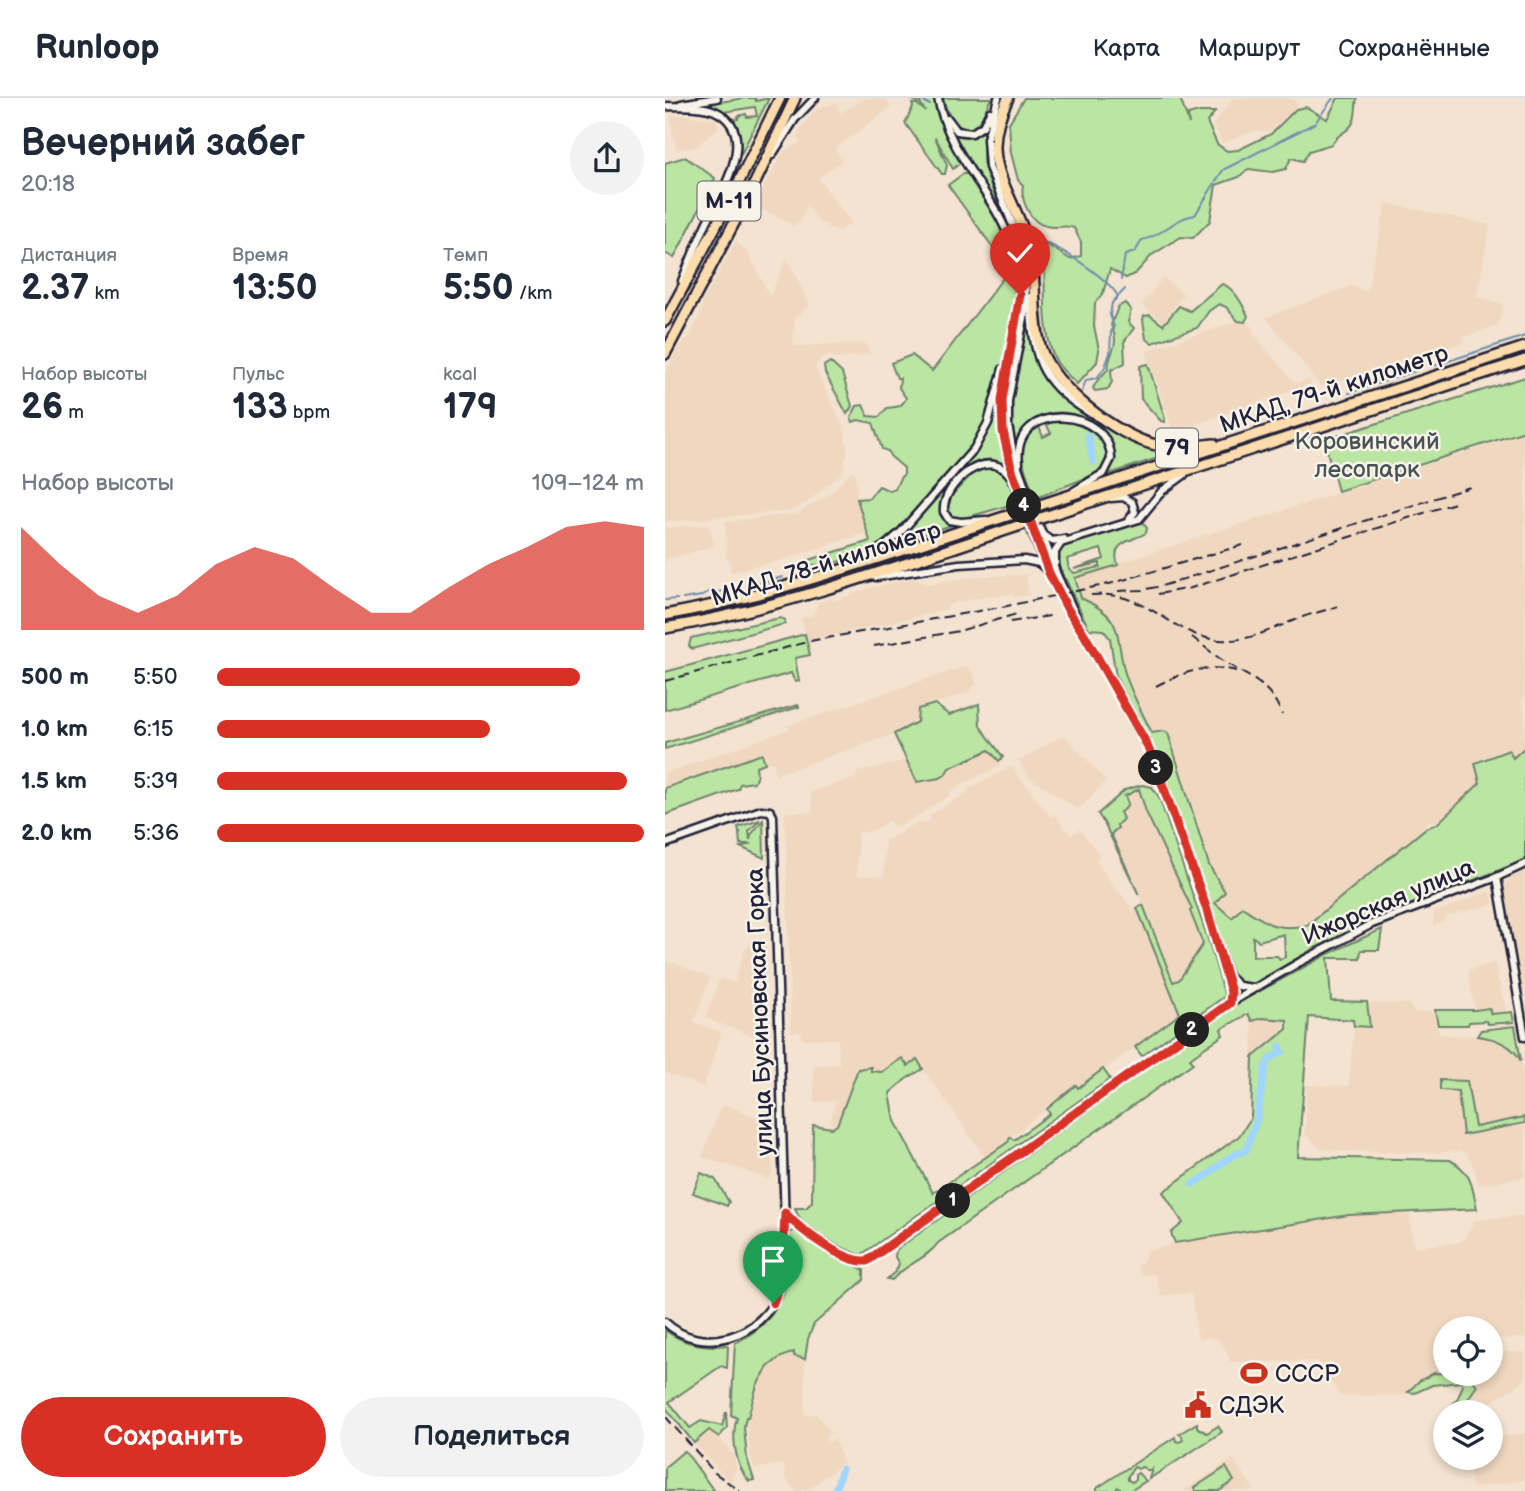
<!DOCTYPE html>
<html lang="ru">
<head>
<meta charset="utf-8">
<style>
  body { margin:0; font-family:"Balsamiq Sans",sans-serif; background:#f2f2f3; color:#1f2937; height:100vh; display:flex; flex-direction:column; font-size:26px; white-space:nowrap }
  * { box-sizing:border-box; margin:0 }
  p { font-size:23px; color:#747a83 }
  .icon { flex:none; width:38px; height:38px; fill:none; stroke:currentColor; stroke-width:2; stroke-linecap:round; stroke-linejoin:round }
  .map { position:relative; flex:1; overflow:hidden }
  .side { display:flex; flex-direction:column; background:#fff; width:665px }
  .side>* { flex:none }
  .buttons { position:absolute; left:768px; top:1218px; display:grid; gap:14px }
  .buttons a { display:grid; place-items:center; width:70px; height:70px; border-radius:50%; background:#fff; box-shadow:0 4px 10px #0003; font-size:35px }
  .pin { position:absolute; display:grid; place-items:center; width:60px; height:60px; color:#fff; margin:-72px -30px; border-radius:50% 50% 50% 0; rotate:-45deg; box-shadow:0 0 7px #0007 }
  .pin .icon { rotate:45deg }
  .km { position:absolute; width:35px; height:35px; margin:-18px; border-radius:50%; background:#222; color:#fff; font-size:19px; line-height:35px; text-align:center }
  .round { display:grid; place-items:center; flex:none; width:74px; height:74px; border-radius:37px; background:#f2f2f3 }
  .head { display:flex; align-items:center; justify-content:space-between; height:119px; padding:0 21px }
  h1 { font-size:38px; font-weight:700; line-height:52px }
  .stats { display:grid; grid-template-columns:repeat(3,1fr); gap:10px; height:119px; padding:7px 21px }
  .stats div { display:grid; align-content:center }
  .stats b { font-size:35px; font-weight:700 }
  .stats small { font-size:19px; font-weight:400 }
  .stats p { font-size:19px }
  .chart { height:196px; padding:14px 21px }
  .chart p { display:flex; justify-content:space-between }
  .chart svg { width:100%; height:126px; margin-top:7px; fill:#d93025; opacity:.7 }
  .primary-button { display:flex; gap:14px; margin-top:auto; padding:14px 21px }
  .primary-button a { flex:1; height:80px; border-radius:42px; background:#d93025; color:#fff; font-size:28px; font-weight:700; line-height:80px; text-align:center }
  .primary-button a+a { background:#f2f2f3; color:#1f2937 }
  ul { padding:0 21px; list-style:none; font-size:23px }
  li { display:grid; grid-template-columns:112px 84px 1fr; align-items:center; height:52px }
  li i { height:18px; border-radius:9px; background:#d93025 }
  header { display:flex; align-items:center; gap:42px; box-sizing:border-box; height:98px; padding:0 35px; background:#fff; border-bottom:2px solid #e0e1e3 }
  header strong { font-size:33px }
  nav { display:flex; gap:38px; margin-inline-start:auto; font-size:24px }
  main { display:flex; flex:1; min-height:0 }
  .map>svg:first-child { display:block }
</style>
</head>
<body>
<header>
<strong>Runloop</strong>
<nav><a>Карта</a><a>Маршрут</a><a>Сохранённые</a></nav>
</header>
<main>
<section class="side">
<div class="head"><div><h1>Вечерний забег</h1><p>20:18</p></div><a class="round"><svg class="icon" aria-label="share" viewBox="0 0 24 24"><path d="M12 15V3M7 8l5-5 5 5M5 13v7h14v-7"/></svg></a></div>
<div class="stats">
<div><p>Дистанция</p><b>2.37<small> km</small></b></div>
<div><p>Время</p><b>13:50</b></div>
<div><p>Темп</p><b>5:50<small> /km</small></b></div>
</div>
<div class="stats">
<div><p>Набор высоты</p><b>26<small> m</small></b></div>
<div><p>Пульс</p><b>133<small> bpm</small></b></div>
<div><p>kcal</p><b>179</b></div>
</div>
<div class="chart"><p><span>Набор высоты</span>109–124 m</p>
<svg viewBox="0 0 160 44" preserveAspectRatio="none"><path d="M0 44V8L10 21L20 32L30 38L40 32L50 21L60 15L70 19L80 29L90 38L100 38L110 29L120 21L130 15L140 8L150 6L160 8V44z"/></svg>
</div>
<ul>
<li><b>500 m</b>5:50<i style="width:85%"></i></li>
<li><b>1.0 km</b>6:15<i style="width:64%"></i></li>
<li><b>1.5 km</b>5:39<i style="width:96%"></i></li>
<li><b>2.0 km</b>5:36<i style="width:100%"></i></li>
</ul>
<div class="primary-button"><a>Сохранить</a><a>Поделиться</a></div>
</section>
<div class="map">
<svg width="860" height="1393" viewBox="0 0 860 1393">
  <rect width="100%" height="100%" fill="#f3e3d0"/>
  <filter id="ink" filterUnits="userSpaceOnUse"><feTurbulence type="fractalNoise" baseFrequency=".0143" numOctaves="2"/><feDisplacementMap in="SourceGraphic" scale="14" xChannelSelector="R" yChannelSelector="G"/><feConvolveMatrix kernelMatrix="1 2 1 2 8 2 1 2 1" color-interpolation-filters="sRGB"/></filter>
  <g filter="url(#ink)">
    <g fill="#f0d8c0">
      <path d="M200,0H219L226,9L170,51L177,63L153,80L186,125L175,133L163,131L159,124L156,126L142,107L135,125L132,123L129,128L90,108L117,54L134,45L133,34L152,10L172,5L175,15Z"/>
      <path d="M568,0H625L634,6L605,34L590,33L557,45L548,26Z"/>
      <path d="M19,17L51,21L53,30L29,50L11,51L5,18Z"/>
      <path d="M721,105L825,127L812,199L839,206L833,227L799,239L800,244L656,289L601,219L686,188L702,193Z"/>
      <path d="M71,143L83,155L105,198L122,160L145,208L129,220L128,248L200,245L205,256L171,261L165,257L156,260L150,270L179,330L182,355L177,375L144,403L127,413L0,424V277L14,248L25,238L35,217L37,205Z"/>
      <path d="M498,179L519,196L498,224L477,207Z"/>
      <path d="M579,221L588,230L587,234L628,283L633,285L644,281L646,286L508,334L481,253Z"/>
      <path d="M860,335V599L857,604L860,617V649L848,661L844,652L810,664L816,685L771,724L763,723L761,730L642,827L623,831L611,829L595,820H567L549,804L560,794L544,767L503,635L499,633L487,635L460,576L452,529L442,516L416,500L410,479Z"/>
      <path d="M187,373L191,376L192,401L203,434L124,460L66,474L64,461H62L60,454L62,453L60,424L133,415L166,395Z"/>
      <path d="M40,427L45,431L50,448L3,461L0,464V430Z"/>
      <path d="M361,477L364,497L349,499L348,496L308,501L283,507L282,511L272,514L142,543L136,520L148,517L153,505L167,500L168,503L205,490L249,480L262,486L315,478Z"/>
      <path d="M301,568L307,573L312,586L302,595L254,611L253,624L230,636L110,677L109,664L100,665L96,656L0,690V675L125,631L124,627Z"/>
      <path d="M399,637L441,683L413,712L363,678L354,663Z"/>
      <path d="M324,652L336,668L293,688L285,694L284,698L237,727L229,728L224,723L208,733L193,735L192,778H219L220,744L247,727L265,723V717L303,694L304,690L346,669L387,720L389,716L406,738L414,731L435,757L431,762L452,793L458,798L468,812L472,810L515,917L413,990L411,988L387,1007L384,1005L382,1011L345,1039L341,1038L343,1044L320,1059L252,962L243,968L237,960L217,974L205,973L206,970L203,969L193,971L172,1027L165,1025L171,1003L149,1004L148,968L174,966L173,941H136V934H126L120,714H147L146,693L191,680L192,674L241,662L253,684L275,680L284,670Z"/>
      <path d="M474,691L481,714L527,811L525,813L538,846L514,883L508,884L474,797L446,736L452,727L459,698Z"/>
      <path d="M860,771V911L839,791L844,779Z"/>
      <path d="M822,794L827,797L828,806L780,819V823L768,828L769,815Z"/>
      <path d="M88,842L102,846V872L98,895L102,897L99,942L45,922L41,918L55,880L70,885L72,881L70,880L80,851H82Z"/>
      <path d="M0,862L45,879L29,924L57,935L38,989L0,975Z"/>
      <path d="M829,864L841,913L826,916L824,910L810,912L803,873Z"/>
      <path d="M703,905L744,906L749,914H769L774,936L819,939L842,947L851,954L856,963L860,985V1079L814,1087L806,1063L801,1056L795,1053L773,1055L667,1053L656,1051L640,1036L642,987L684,988L689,929L707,930Z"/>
      <path d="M597,920L622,922L614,939L588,959L587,923Z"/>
      <path d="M61,1007L104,1024L108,1074L104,1081L37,1059L55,1010Z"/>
      <path d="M744,1115L749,1149L797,1144L810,1122L860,1117V1240L826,1241V1230H780V1276H826V1254H860V1282L812,1314H791L807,1293L799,1283L738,1297L675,1298L652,1263L565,1264L562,1254L553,1242L542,1239L535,1243L533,1241L526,1195L496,1198L490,1176L475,1177L472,1166L477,1165L482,1152L500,1149L504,1146L684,1117Z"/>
      <path d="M129,1254V1258L140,1261V1317L151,1316L166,1334L159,1339L163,1344L170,1341L178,1365L145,1390L135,1393H130L121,1381L118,1366L89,1371L84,1349L82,1324L92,1287L103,1269L114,1260Z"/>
      <path d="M44,1332L63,1349L65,1355H69L71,1372L65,1384L29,1345Z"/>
      <path d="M860,1335V1382L808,1390L802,1360H826V1346L835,1340Z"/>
      <path d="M568,1361L590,1393H518Z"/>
    </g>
    <g fill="#bbe5a2" stroke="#6e846e" stroke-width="2" fill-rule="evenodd">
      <path d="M80,0H90L91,3L104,0L72,64L75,40L65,20L73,21V18L81,16L82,19L92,18L90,9L59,14L42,6Z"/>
      <path d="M243,0H269L278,31L296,64L288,71L270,39L282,67L280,76H277L240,25L248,9L247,6H252L260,13L255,5Z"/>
      <path d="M278,0H326L317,20L307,31C287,31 283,16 278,0Z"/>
      <path d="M359,0H515L524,26L523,17L534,14H550L542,24L552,46L562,53L573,52L606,36L631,11L641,9L662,21L673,0H692C690,10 692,22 685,29C678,37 674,34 667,46L644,53L638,63L626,60L621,71L608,74L583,71L574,79L551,87L545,123L528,140L516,139L487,157L471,175L461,180L445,171L438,195L430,205L429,228L434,252L432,264L412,286C405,279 398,273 393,266C375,240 381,178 379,145L405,161L416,158V144L409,130C400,126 391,131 381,128C365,125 355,101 358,87L353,82L346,55L344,25Z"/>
      <path d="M319,30L318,64L322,79L336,113L303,64L287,35C299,41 310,41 319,30Z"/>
      <path d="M20,59L50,80L9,160L0,155V65Z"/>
      <path d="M298,76H304C326,109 347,142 350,182C353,216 328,313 311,342C301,360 284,376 270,391C233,433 205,467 143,467L141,463L205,443L192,401L204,400L214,388L225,393L230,391L235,380L239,376V370L225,358L223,353L217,351L208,325L193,322L188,324L186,319L192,308L198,307L203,318L214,319L222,310C232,309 237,309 241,300L234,290L235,280H232L226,265L247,257L267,273L344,172L283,87Z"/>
      <path d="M557,186C568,189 578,207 583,218L580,224L573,223L561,209L554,206L544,213L532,230L487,245L481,241L478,222L479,218L485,217L498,227L514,208L525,213Z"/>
      <path d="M460,205L466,212L463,224L469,230L459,244L460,265L446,272L447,284L443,291L430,293L428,290L432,283L443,271C444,252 456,249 446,227L453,209Z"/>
      <path d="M362,223C368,241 367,259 378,278C398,310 474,355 511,354L441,377C477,331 373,280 350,347C340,305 353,264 362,223Z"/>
      <path d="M165,264L177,275L187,308L182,316L160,275L159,268Z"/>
      <path d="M483,266L500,321V324L496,323L476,301L475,268Z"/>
      <path d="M860,279V333L673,393L659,342Z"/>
      <path d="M335,296V332L344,371C316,346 290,378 276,402V418L287,427L228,446L312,354L325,330Z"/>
      <path d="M390,323C411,323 443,335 443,361L436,372L428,377L371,400C363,378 344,349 372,329H374L378,339L386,335L380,325Z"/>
      <path d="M327,369L341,377L351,396L349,397L352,405L303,419L295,421L286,418L281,410L284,400L312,371Z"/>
      <path d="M477,424L482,430L481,435C465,444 445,444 453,467L410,480L416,500C461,521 449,535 460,575C466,595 478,616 487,635L499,633L503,635L544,767L560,794L550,805L567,820L577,809C602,825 611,834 642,827L761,730L772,726L815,685L810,665L844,652L848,660L860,649V762L710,821L648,851L587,887L575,888L569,880L490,652L451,579L445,540L438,532L424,531L392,463L393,453L401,447ZM436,451L439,461L409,471L435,465V469L409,475L404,471L402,461ZM619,836L620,859L615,861L612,858H588V839L594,843Z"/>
      <path d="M115,520L120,522V526L27,551L24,548L26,540Z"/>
      <path d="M140,536L145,557L130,560L134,583L130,584L126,575L0,612V574Z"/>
      <path d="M270,606L284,617L314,606L315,628L338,659L334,663L324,652L284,670L280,677L275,680L252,684L229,636L252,624L253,611Z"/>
      <path d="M133,607L134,609L0,651V645Z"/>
      <path d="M97,656L100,665L91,668L92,677L89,684L75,686L73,691L0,717V690Z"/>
      <path d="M477,687L487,689L494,699L543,841L560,898L477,958L470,949L515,916L472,810L478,807L508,884L514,882L538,846L525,813L527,811L481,714L474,691L460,698L463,706L460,711L455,714L458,721L452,727L453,730L446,736L474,797L439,725L433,716L460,692Z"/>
      <path d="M95,722L84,733L85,742L86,737L98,722L99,760L75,749L86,746H75L74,735L76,734H74L73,729Z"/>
      <path d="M717,831L714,852H696L695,860H663L666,903L702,904L705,929L689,928L688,922L644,919L633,1059L785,1062C807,1074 807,1088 812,1111L684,1117L510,1145L506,1135L518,1125L498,1094L574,1038L586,1020L588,959L622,931V922L597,920L587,923L583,916L556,931L558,937L525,960L528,965L273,1145C262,1161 240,1166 227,1182L222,1181L231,1173L234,1166L230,1159L231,1152L564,910L663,856Z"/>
      <path d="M824,910L826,916L847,914L849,924L823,926L821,923L804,924L803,927H773L770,912H810Z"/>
      <path d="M850,928L856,963C847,946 830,940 812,938L816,932Z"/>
      <path d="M237,960L243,968L252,961L258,971L241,981L225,995L230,1023L268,1095L343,1044L345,1039L349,1042L385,1016L382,1011L411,987L413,990L438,971L445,981L196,1157C176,1150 135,1132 130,1110H141L147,1104L148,1027L167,1030L172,1027L193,971L206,969V973L217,974Z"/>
      <path d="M775,982L802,983L810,1029L860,1019V1025L798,1037L793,993L775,992Z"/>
      <path d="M36,1075L50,1081L64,1104L62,1108L28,1095Z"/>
      <path d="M129,1132L153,1148L199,1172V1182L149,1226L143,1241L140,1261L129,1258V1254L114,1260L103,1269L92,1287L83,1319H81L79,1329L82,1360L89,1382L84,1383C70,1368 66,1337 72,1320L66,1317L70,1245C103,1229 119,1207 123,1171L126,1170L127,1142L124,1143V1136Z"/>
      <path d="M0,1232C18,1246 38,1250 61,1247L63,1249L62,1270L56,1268L4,1304L25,1330L36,1323L57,1328L61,1314L62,1330L54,1339L44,1332L29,1345L0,1309Z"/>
      <path d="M769,1275C785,1276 804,1272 812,1288L793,1314H781L792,1302L798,1287L796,1284L767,1287L750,1295L743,1294L754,1283Z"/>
      <path d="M532,1325V1329L542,1335L553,1328L557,1334L484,1381L487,1371L484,1373L477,1369L473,1371L469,1369L463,1378V1382L467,1384L470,1382V1377L473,1375L481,1383L465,1393H457L453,1389L450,1393H432V1390L510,1339L511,1343L514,1344L518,1342L517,1338L514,1336Z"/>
      <path d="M19,1353H20L49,1393H0V1369Z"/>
      <path d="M561,1369L569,1383L554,1393H531L529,1390Z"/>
    </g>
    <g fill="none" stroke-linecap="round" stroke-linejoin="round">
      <g stroke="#6d8db0" stroke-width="2">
        <path d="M252,0L265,7"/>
        <path d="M369,142C385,141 448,183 453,199"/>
        <path d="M456,182L460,157L470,154L477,142C498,138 508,120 530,117L558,72L650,25L668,0"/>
        <path d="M768,268L860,238"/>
        <path d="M417,293L421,282L432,280L440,269L445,255L446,234L449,228L445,217L447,205L460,191"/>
        <path d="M684,295L751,273"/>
        <path d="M82,488L118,479"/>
        <path d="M54,494L68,492"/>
        <path d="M18,501L37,498L46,492"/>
        <path d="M0,502L12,501"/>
      </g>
      <g stroke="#9fd5fe" stroke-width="7">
        <path d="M423,338L428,364"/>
        <path d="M527,1086C547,1079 559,1057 581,1053L592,1020L601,966L606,960L617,954L615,948"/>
        <path d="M170,1393L177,1371"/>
      </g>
      <defs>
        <g id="secondary">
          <path d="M273,0C284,61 337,101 351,161C363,209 341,255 337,302C333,359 380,479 412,526"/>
          <path d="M333,0L322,41L324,69L354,142L362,175"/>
          <path d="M16,6L52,0"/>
          <path d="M1,8C17,9 35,7 50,13C97,35 54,97 40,128C32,146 24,165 17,183"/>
          <path d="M283,21L292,33L307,35L318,28L325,14"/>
          <path d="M107,57L130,21L150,0"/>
          <path d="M361,172L360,215L343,303V327L348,355L392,477L419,536L481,645L493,674L541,809L566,894L565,905"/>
          <path d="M365,199C369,259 371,282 425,315"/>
          <path d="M354,365C346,300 446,310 446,361L439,375L409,393"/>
          <path d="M446,400L458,399L467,404L470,414L463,423"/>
          <path d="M321,422L296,424L284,422L279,414C276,386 326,343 348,382"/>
          <path d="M378,437L387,443L399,441"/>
          <path d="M193,463L220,448L236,434L309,351L323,325L338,271"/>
          <path d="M390,465V454L396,445L474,421L497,393L519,377"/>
          <path d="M211,479L294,466L359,462L374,465L381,471"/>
          <path d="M0,746L96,712L105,713L108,718L120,1128C120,1149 121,1173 114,1193C97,1239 37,1259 0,1224"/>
          <path d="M832,779L860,939"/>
          <path d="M564,879L574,888L588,890"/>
          <path d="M119,1115C135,1132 178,1165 202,1163L561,907L635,864L707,826L832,779L860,766"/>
        </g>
        <g id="highway">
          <path d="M343,0C311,64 346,88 363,146C373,180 366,217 376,251C388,289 453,339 491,347C510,352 529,348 549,346"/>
          <path d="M0,223L68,96L115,0"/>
          <path d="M0,256L89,87L130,0"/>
          <path d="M372,408L860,249"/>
          <path d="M376,420L860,262"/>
          <path d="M0,517C121,495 237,451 355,414"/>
          <path d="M0,530C123,509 241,465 359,426"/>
        </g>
      </defs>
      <use href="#secondary" stroke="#22223b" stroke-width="11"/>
      <use href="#highway" stroke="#22223b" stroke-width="14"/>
      <use href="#secondary" stroke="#f7f3e8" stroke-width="6"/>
      <use href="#highway" stroke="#fcdcac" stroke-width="9"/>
      <g stroke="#22223b" stroke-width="2" stroke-dasharray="10 5" stroke-linecap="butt">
        <path d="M453,493L477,492L497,488L805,389"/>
        <path d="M493,496L526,490L793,404"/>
        <path d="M426,497C485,492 506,539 555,542C583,544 607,531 632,521C645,516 659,513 673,508"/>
        <path d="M345,524L385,518"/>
        <path d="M527,539C539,548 550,558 563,566C588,582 605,586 617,617"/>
        <path d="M209,548L294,533L355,515"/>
        <path d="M0,583L145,543L342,508L448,485L578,447"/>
        <path d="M491,588C516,575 542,565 571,573"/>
        <path d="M0,1318L50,1375L75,1393"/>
      </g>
      <defs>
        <g id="highway-bridge">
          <path d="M355,414L372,408"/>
          <path d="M359,426L376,420"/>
        </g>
      </defs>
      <use href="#highway-bridge" stroke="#22223b" stroke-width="14" stroke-linecap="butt"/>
      <use href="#highway-bridge" stroke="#fcdcac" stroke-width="9"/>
    </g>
  </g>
  <g fill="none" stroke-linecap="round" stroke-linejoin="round" filter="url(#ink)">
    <defs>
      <path id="route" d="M108,1205L117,1179L120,1115C135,1132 179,1165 202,1163L565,905L566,894L541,809L493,674L481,645L419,536L403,512L384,475L346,369L338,333L337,302L355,197"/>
    </defs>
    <use href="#route" stroke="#fff" stroke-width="14"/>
    <use href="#route" stroke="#d93025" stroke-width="9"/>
  </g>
  <defs>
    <symbol id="stadium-bare" viewBox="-9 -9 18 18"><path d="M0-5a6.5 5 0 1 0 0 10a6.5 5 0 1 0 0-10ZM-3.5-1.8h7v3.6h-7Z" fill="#c8321e" stroke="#f7f3e8" stroke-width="2.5" paint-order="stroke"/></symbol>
    <symbol id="civic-bare" viewBox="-9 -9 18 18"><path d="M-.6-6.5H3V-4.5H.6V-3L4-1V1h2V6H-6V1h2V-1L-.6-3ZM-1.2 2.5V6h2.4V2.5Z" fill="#c8321e" stroke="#f7f3e8" stroke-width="2.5" paint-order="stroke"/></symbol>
  </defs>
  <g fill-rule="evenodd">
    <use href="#stadium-bare" x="570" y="1256" width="38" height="38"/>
    <use href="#civic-bare" x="514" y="1288" width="38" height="38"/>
  </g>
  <g text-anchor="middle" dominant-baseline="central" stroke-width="5" stroke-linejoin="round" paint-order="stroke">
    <g fill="#f7f3e8" stroke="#62616f" stroke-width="2">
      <rect x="32.5" y="83.5" width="63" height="39" rx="5"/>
      <rect x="491" y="330.5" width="42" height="39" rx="5"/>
    </g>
    <g font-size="23" font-weight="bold" fill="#22223b">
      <text x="64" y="103">М-11</text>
      <text x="512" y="350">79</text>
    </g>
    <g font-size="24" fill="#22223b" stroke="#f7f3e8">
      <text transform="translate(669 291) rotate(-18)">МКАД, 79-й километр</text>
      <text transform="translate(161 466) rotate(-17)">МКАД, 78-й километр</text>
      <text transform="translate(723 804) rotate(-23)">Ижорская улица</text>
      <text transform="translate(95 914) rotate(-92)">улица Бусиновская Горка</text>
    </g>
    <g font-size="24" fill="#485355" stroke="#f7f3e8">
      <text x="702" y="343">Коровинский<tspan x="702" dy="28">лесопарк</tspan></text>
    </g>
    <g font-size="24" fill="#22223b" stroke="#f7f3e8" text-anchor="start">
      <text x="610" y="1275">СССР</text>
      <text x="554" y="1307">СДЭК</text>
    </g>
  </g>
</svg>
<div class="buttons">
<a><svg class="icon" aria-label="locate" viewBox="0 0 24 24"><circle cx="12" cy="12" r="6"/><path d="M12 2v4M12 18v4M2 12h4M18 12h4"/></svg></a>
<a><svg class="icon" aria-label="layers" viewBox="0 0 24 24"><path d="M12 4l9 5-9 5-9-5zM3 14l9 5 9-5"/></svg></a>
</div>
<div class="pin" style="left:108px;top:1205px;background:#1e9e55"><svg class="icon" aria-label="arrive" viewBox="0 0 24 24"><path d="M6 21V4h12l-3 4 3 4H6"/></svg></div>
<div class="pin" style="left:355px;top:197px;background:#d93025"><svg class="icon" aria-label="check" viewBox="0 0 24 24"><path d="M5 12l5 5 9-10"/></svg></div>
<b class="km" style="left:288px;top:1103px">1</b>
<b class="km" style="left:527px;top:932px">2</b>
<b class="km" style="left:491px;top:670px">3</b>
<b class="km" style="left:359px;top:408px">4</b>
</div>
</main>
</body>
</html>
